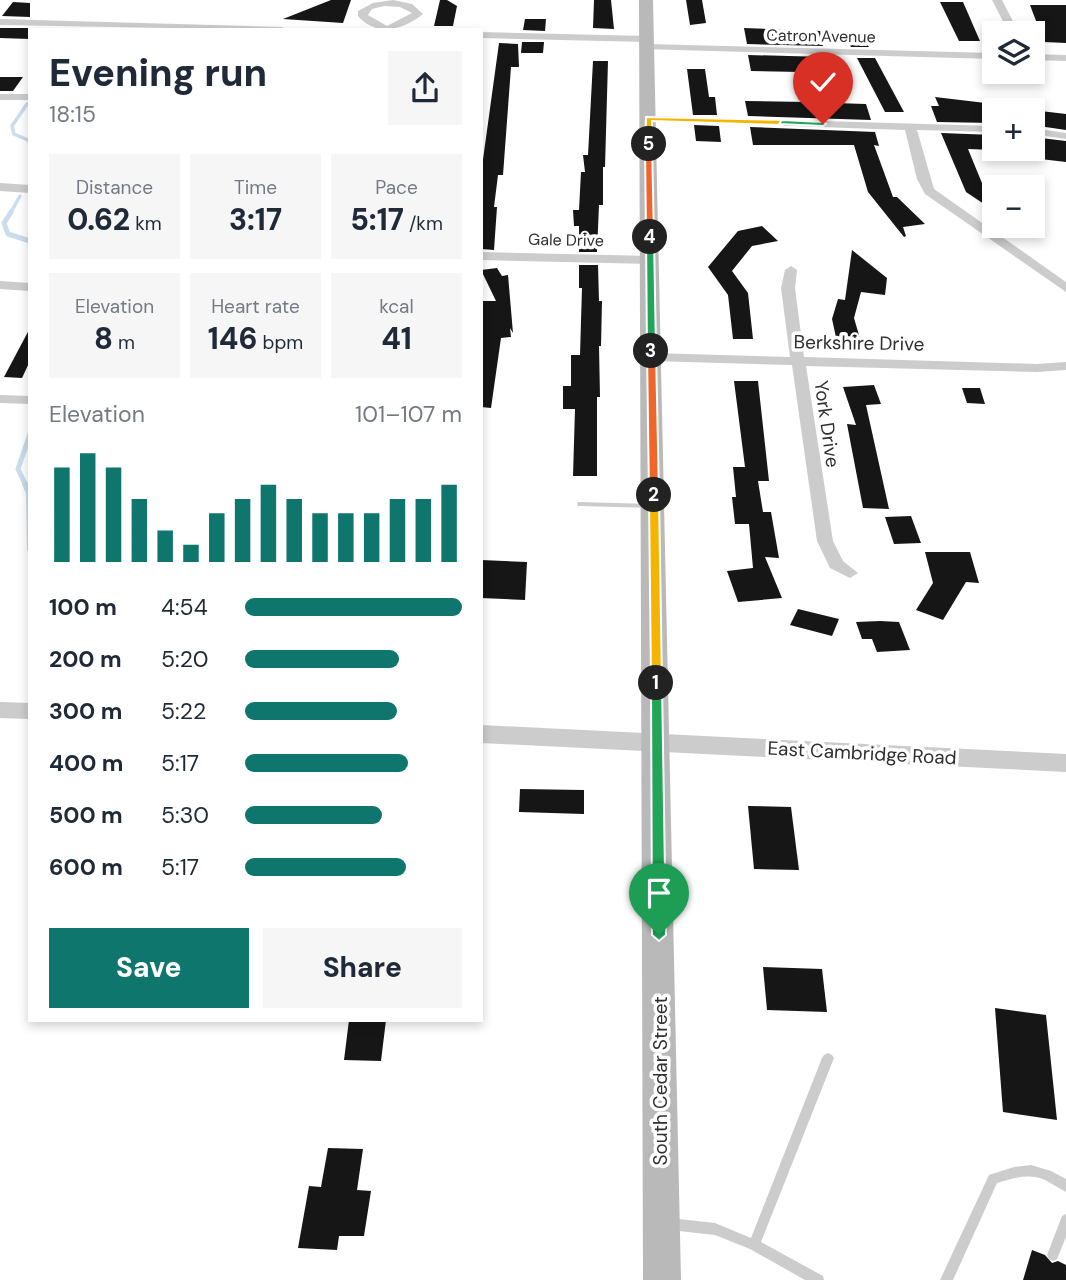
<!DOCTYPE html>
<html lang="en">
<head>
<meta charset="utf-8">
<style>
  body { margin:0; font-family:"DM Sans",sans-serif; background:#f6f6f7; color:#1f2937; height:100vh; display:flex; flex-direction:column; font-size:26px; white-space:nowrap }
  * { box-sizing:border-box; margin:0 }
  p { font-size:23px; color:#747a83 }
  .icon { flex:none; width:38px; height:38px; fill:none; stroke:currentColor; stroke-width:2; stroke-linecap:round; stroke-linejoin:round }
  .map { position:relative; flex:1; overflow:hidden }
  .side { position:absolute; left:28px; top:28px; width:455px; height:994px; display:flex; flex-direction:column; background:#fff; border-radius:0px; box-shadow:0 4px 10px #0003 }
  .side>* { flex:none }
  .fabs { position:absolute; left:982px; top:21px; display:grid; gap:14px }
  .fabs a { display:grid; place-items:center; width:63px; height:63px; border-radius:0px; background:#fff; box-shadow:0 4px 10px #0003; font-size:35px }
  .pin { position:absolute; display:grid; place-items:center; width:60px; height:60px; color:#fff; margin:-72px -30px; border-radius:50% 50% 50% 0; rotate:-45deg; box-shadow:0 0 7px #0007 }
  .pin .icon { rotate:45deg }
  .km { position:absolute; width:35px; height:35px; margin:-18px; border-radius:50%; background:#222; color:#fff; font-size:19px; line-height:35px; text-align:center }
  .round { display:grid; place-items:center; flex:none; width:74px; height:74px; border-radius:0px; background:#f6f6f7 }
  .head { display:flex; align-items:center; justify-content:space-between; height:119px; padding:0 21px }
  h1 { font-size:38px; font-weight:800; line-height:52px }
  .figures { display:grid; grid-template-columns:repeat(3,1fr); gap:10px; height:119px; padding:7px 21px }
  .figures div { display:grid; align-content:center; border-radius:0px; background:#f6f6f7; text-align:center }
  .figures b { font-size:30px; font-weight:800 }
  .figures small { font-size:19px; font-weight:400 }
  .figures p { font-size:19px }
  .chart { height:196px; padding:14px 21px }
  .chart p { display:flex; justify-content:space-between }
  .chart svg { width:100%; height:126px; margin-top:7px; stroke:#0f766e; stroke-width:6 }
  .action { display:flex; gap:14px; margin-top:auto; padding:14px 21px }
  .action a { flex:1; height:80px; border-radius:0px; background:#0f766e; color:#fff; font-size:28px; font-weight:800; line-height:80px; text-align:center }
  .action a+a { background:#f6f6f7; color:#1f2937 }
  ul { padding:0 21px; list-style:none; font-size:23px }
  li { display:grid; grid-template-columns:112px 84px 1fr; align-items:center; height:52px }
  li i { height:18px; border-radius:9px; background:#0f766e }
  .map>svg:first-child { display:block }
</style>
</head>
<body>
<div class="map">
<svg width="1066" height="1280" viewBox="0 0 1066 1280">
  <rect width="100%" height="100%" fill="#fff"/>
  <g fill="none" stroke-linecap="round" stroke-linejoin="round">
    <g stroke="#c9ddec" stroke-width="3.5">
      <path d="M27,104L12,126L14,134L30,141"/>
      <path d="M10,214L20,196"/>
    </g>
    <g stroke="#c9ddec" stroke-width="5">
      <path d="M11,212L4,223L8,234L30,241"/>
      <path d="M26,486L18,469L30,434"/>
    </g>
    <path stroke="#c9ddec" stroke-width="6" d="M25,484L29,493L30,549"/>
  </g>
  <g fill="#161616">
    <path d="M331,0H351L343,23L283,19Z"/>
    <path d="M440,0H447L457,6L453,26H434Z"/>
    <path d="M594,0H611L614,29L593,28Z"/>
    <path d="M686,0H702L706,23L690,25Z"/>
    <path d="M13,2L30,3V17L2,16Z"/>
    <path d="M940,2H963L980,41H959Z"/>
    <path d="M1030,5H1066V43L1044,42Z"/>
    <path d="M525,19H546L545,31L523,30Z"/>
    <path d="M0,28H30V39L0,38Z"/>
    <path d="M744,28L820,31L823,46L747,44Z"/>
    <path d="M843,32H860L869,47H851Z"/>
    <path d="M522,42H544L543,53H521Z"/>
    <path d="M499,43L518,44L519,67H511L503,175H498L494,207H497L494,250L481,249V174Z"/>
    <path d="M748,55L825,57L834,103L866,104L871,120L748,116L745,101L807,102L802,72L751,71Z"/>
    <path d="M857,58H875L904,112H885Z"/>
    <path d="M593,61H608L605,167H603V205H599L597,252H579V226H574L573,210H579L581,172H585L583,155H588Z"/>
    <path d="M687,69H705L709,97H715L717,115H693Z"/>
    <path d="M0,77H23L13,91H0Z"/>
    <path d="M935,97L994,104V123L937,122L931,106H939Z"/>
    <path d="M1032,110L1066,114V130L1032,125Z"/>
    <path d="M694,125L719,126L721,142L696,141Z"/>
    <path d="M750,127L875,132L879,146L874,145L893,197H897L925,224L903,227L906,236L904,237L868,192L854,145H753Z"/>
    <path d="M941,133L994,135V150L968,149L993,210L966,192Z"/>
    <path d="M1032,137L1066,141V162L1032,158Z"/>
    <path d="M762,226L778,241L752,246L732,271L748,293L753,339H733L728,295L708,267L738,231Z"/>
    <path d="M852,250L887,278L885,295L861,292L854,318L861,342H837L832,319L838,299L845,300Z"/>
    <path d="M579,265H598L599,301H602L601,346H599L600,397H597V476H573L575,409H563V386H571V355H580L582,288H579Z"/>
    <path d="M497,268L502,276L508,275L513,333L510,328L511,337L501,338L491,408L481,407V301H496L481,270Z"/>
    <path d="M30,328V361L22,378L4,377Z"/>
    <path d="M734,381H758L769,481H758L763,512H771L779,558L765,557L782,598L738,602L727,571L753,568L749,524H735L732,497H736L733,467H745Z"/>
    <path d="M874,385L881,404L866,405L889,509L863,508L847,424L856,425L843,387Z"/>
    <path d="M962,388H980L985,404L967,403Z"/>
    <path d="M911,516L921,543L894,544L885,517Z"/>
    <path d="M925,552H970L979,583L966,582L943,620L916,610L933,583Z"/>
    <path d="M481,560L527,562L525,600L481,598Z"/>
    <path d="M798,609L839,619L832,636L790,625Z"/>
    <path d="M880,621L899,622L910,650L877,652L872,639H862L856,622Z"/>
    <path d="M520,789L584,790V814L519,812Z"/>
    <path d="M748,806L791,807L799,870L754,869Z"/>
    <path d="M763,967L822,969L827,1012L767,1010Z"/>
    <path d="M995,1008L1046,1015L1057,1120L1003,1112Z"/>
    <path d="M349,1020H386L381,1061L344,1060Z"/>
    <path d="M328,1148L363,1149L357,1190L371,1191L364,1236H339L337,1250L298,1248L309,1186L321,1187Z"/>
    <path d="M1032,1250L1045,1255L1052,1263L1058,1261L1066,1265V1280H1023Z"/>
  </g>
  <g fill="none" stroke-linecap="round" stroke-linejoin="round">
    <g fill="#ccc" fill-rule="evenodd">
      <path d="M578,502L652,504L656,506L652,508L581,506H578L577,504Z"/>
      <path d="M828,1053L832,1055L834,1058L761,1242L823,1276L824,1280H805L750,1249L715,1235L670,1230L666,1228L664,1224L666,1220L670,1218L715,1223L751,1238L822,1058L824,1055Z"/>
      <path d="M1031,1165L1051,1171L1066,1179V1192C1059,1188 1052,1184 1045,1180C1029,1173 1013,1178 997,1183L953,1280H940L989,1175L1014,1167Z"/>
      <path d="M1066,1214V1237L1057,1259L1053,1261L1049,1259L1047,1255L1062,1216Z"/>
    </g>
    <g fill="#ccc" fill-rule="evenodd">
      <path d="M393,0L412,4L423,14C403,30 376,37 358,16V11L373,3ZM384,6L400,7L412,13L387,26L368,15L372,9Z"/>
      <path d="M992,0H1002L1019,33H1009Z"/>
      <path d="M0,19L282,27L287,30L0,25Z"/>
      <path d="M481,32L647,36L652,39L647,42L481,38Z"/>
      <path d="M647,44L994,53V59L643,49L642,47Z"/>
      <path d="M1032,54L1066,55V61L1032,60Z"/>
      <rect x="0" y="94" width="30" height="6"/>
      <path d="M648,116L994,126V132L917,130L934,189L1066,282V292L925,194L917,179L905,130L644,121L643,119Z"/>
      <path d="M1032,128L1066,133V139L1032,134Z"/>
      <path d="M0,183L30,185V193L0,191Z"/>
      <path d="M481,252L651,256L657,260L651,264L481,260Z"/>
      <path d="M791,266L797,270L795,288L804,357L1037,364L1066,362V370L1037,372L806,366L833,541L843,561L858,573L850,578L830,568L817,541L792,365L652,361L645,357L652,353L790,357L781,288L785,270Z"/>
      <path d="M0,281L30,283V291L0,289Z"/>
      <path d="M0,395L30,396V404L0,403Z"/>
    </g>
    <g fill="#ccc" fill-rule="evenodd">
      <path d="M0,702L30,703V719L0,718Z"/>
      <path d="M481,725L1066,754V772L481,743Z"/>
    </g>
    <path fill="#b9b9b9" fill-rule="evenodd" d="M639,0H653L681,1280H643Z"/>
  </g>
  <path fill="#22a559" stroke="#fff" stroke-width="2" d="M656,678L662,683L666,935L659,941L652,935L651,683Z"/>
  <path fill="#f5b400" stroke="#fff" stroke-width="2" d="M654,492L659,495L662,683L656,687L651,683L649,495Z"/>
  <path fill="#f0652b" stroke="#fff" stroke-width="2" d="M651,349L656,351L659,495L654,498L649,495L647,351Z"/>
  <path fill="#22a559" stroke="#fff" stroke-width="2" d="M650,234L654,237L656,351L651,354L647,351L646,237Z"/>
  <path fill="#f0652b" stroke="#fff" stroke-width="2" d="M649,142L652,144L654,237L650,239L646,237L645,144Z"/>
  <path fill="#f5b400" stroke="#fff" stroke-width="2" d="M646,117L782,120L785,123L782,125L652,121V144L649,146L645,144Z"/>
  <path fill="#22a559" stroke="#fff" stroke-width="2" d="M782,120L823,122L826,124L823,126L779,124Z"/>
  <g text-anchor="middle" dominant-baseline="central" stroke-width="7" stroke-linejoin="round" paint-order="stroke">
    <g font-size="16" fill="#2f2f2f" stroke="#fff">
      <text transform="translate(821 36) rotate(1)">Catron Avenue</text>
      <text transform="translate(566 240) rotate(1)">Gale Drive</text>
    </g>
    <g font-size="19" fill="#2f2f2f" stroke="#fff">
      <text transform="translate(859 343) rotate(1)">Berkshire Drive</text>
      <text transform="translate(827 424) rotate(82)">York Drive</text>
      <text transform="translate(862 753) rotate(3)">East Cambridge Road</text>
      <text transform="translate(660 1081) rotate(-90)">South Cedar Street</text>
    </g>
  </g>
</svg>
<div class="fabs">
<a><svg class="icon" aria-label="layers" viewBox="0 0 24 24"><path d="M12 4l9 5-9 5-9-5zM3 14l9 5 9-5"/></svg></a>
<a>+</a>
<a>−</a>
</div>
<div class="pin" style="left:659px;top:935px;background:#1e9e55"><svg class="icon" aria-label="arrive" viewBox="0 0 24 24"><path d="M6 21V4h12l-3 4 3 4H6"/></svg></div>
<div class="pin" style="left:823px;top:124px;background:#d93025"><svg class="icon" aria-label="check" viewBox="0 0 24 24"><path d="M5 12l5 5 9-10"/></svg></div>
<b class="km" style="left:656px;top:683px">1</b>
<b class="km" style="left:654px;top:495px">2</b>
<b class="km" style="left:651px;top:351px">3</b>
<b class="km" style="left:650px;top:237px">4</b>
<b class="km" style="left:649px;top:144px">5</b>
<section class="side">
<div class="head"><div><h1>Evening run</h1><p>18:15</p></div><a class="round"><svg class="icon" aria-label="share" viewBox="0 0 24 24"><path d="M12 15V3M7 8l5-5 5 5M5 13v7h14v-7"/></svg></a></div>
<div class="figures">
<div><p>Distance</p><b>0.62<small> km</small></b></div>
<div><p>Time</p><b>3:17</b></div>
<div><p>Pace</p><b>5:17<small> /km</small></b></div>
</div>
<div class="figures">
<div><p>Elevation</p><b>8<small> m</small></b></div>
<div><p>Heart rate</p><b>146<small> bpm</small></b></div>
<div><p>kcal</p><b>41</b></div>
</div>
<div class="chart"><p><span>Elevation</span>101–107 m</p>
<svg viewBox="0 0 160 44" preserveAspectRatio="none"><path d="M5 44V11M15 44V6M25 44V11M35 44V22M45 44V33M55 44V38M65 44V27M75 44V22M85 44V17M95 44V22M105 44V27M115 44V27M125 44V27M135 44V22M145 44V22M155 44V17"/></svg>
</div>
<ul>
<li><b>100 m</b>4:54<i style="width:100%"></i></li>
<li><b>200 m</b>5:20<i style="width:71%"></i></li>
<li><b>300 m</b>5:22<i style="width:70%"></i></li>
<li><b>400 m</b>5:17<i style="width:75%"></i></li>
<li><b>500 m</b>5:30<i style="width:63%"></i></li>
<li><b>600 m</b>5:17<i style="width:74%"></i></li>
</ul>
<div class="action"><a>Save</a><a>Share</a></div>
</section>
</div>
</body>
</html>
